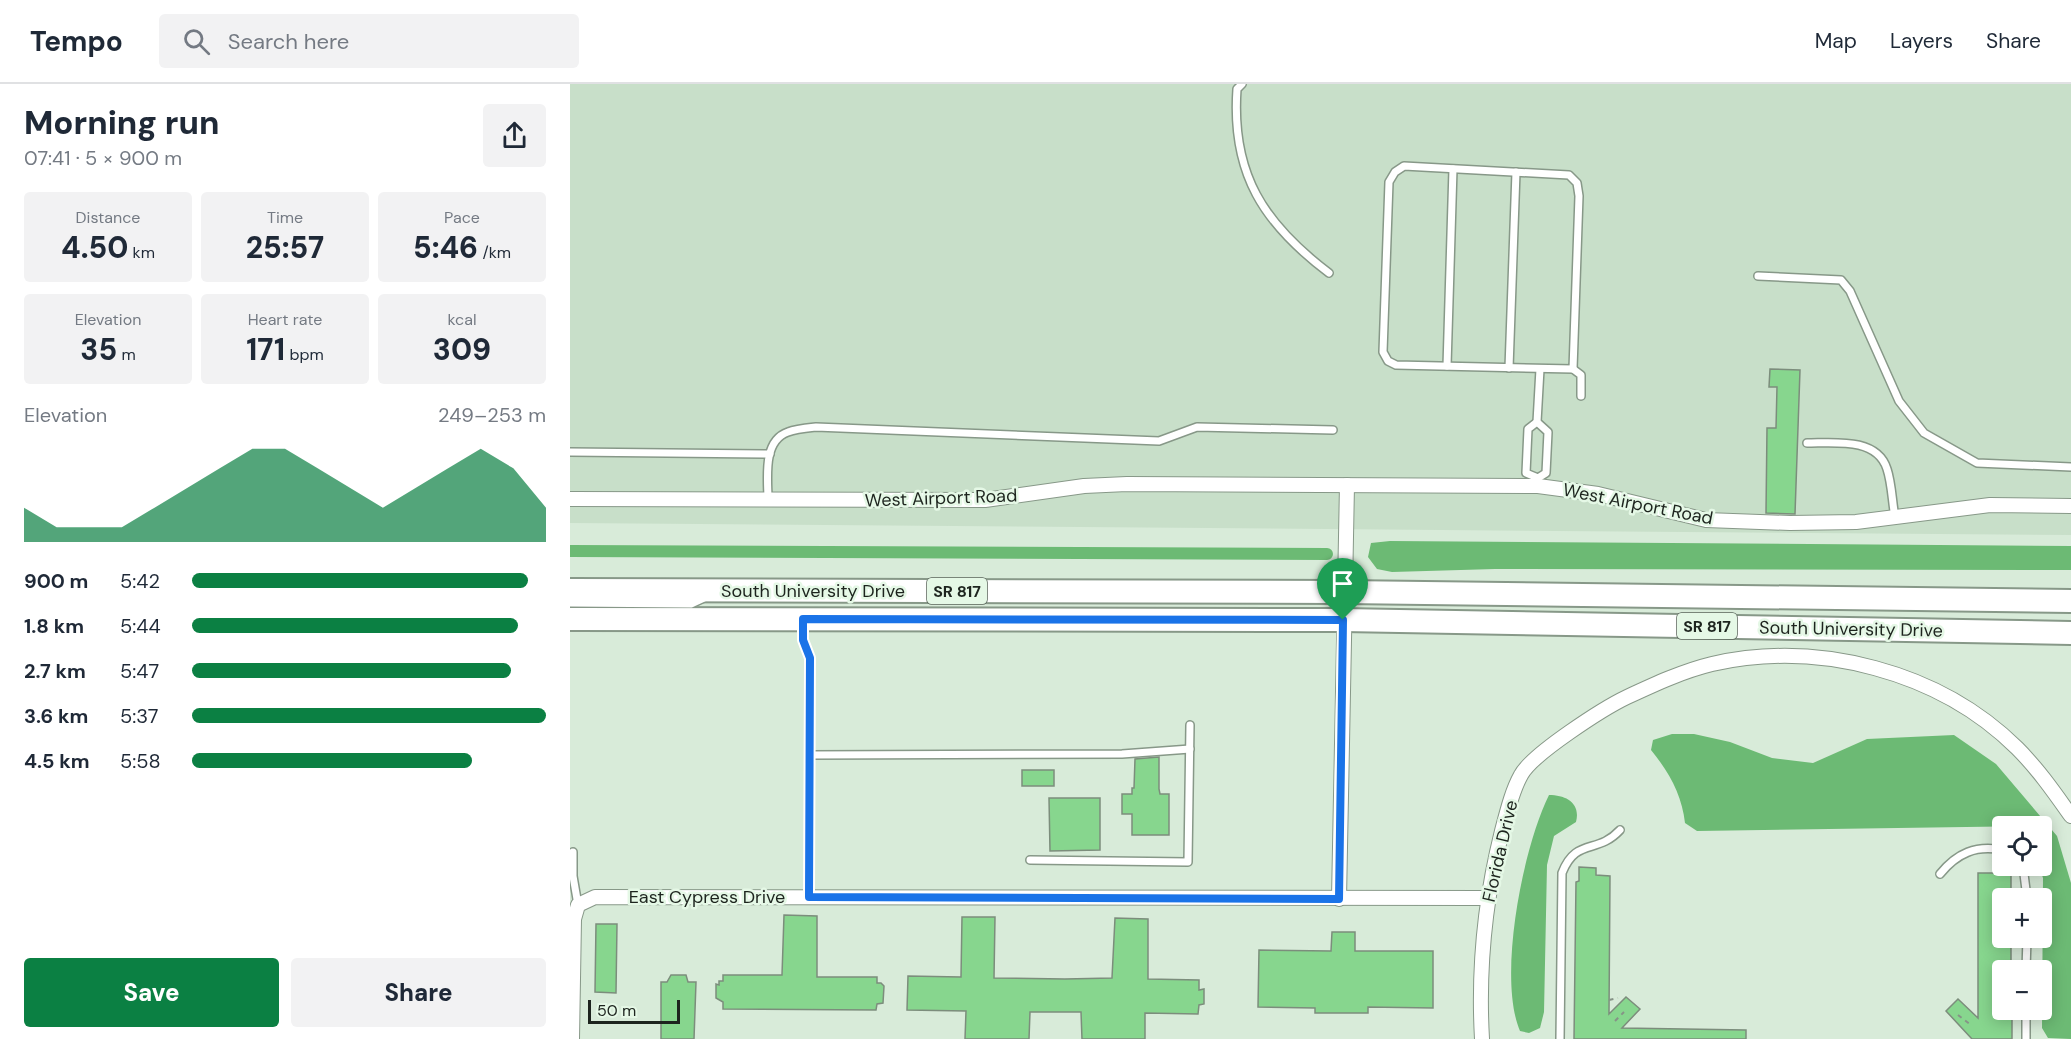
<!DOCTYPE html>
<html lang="en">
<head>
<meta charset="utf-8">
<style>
  body { margin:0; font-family:"DM Sans",sans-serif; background:#f2f2f3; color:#1f2937; height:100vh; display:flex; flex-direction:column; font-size:22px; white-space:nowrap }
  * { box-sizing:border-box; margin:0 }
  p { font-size:20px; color:#747a83 }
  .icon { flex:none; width:33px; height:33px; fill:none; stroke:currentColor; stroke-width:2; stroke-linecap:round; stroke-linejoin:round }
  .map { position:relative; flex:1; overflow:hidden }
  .drawer { display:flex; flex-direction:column; background:#fff; width:570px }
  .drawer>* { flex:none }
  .fabs { position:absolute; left:1422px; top:732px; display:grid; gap:12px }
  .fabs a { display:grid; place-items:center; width:60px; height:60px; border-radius:6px; background:#fff; box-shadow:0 3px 15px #0003; font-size:30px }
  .scale { position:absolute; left:18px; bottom:15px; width:92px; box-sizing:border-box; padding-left:6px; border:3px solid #1d241e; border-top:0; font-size:16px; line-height:21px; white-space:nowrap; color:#1d241e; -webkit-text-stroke:4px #e5f8e6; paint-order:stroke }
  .pin { position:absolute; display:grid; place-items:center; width:51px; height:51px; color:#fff; margin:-62px -26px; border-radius:50% 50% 50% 0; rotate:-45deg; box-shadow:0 0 6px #0007 }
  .pin .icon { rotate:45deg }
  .round { display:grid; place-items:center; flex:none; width:63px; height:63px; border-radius:6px; background:#f2f2f3 }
  .summary { display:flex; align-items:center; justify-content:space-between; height:102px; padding:0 24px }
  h1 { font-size:33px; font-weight:800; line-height:45px }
  .stats { display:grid; grid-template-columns:repeat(3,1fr); gap:9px; height:102px; padding:6px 24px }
  .stats div { display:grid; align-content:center; border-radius:6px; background:#f2f2f3; text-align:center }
  .stats b { font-size:30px; font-weight:800 }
  .stats small { font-size:16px; font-weight:400 }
  .stats p { font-size:16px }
  .chart { height:168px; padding:12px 24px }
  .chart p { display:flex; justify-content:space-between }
  .chart svg { width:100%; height:108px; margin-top:6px; fill:#0b8043; opacity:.7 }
  .cta { display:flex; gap:12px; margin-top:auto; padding:12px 24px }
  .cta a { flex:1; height:69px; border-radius:6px; background:#0b8043; color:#fff; font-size:24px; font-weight:800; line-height:69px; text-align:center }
  .cta a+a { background:#f2f2f3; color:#1f2937 }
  ul { padding:0 24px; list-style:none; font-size:20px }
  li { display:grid; grid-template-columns:96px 72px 1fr; align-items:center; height:45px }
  li i { height:15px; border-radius:8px; background:#0b8043 }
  header { display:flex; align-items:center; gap:36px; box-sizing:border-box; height:84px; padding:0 30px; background:#fff; border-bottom:2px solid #e0e1e3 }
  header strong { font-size:28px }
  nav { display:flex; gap:33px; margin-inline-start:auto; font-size:21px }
  .search { width:420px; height:54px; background:#f2f2f3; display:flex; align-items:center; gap:15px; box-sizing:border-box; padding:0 21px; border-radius:6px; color:#747a83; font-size:22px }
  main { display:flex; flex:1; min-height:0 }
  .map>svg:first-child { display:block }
</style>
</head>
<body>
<header>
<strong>Tempo</strong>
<div class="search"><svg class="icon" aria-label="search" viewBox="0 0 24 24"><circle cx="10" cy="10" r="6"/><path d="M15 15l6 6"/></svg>Search here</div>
<nav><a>Map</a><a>Layers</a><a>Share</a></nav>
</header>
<main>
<section class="drawer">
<div class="summary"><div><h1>Morning run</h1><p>07:41 · 5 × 900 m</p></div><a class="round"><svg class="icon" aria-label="share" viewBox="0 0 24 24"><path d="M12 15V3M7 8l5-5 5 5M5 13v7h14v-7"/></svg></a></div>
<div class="stats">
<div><p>Distance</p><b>4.50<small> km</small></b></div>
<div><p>Time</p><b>25:57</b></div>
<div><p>Pace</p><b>5:46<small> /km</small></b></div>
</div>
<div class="stats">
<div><p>Elevation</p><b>35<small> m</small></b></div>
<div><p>Heart rate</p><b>171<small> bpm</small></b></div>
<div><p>kcal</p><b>309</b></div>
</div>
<div class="chart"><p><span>Elevation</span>249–253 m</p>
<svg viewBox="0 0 160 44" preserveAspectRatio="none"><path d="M0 44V30L10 38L20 38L30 38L40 30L50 22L60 14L70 6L80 6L90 14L100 22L110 30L120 22L130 14L140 6L150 14L160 30V44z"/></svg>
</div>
<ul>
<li><b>900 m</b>5:42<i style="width:95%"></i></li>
<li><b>1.8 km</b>5:44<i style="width:92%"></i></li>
<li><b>2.7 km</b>5:47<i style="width:90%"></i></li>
<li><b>3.6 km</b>5:37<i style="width:100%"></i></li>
<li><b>4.5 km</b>5:58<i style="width:79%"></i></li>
</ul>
<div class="cta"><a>Save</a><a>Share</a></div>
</section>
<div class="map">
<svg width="1501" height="955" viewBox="0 0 1501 955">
  <rect width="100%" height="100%" fill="#d8ebd9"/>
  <path fill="#c8dfc9" d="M0,0H1501V451L0,439Z"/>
  <g fill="#6cba74">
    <path d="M820,457L1501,462V486L925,485L822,488L807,485L798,473L801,459Z"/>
    <path d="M1102,650H1124L1160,658L1202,674L1243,679L1297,655L1384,651L1426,680L1487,752L1501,799V955L1478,954L1472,944L1473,794L1469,782H1472V742L1127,747L1115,739C1112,711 1099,688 1081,666L1083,656Z"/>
    <path d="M979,711C996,711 1011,719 1006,738L984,752L977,781L974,928L970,944L959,949L950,947C927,893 953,763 979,711Z"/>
  </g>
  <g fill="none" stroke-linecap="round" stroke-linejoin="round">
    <path stroke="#6cba74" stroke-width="12" d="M0,467L757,470"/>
  </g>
  <g fill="#87d68e" stroke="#7c8d7c" stroke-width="1.5">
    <path d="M1200,285L1230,286L1225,430L1196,429L1197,344H1206L1207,303H1199Z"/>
    <path d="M589,673V705L590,710H599V751H562V730H552V710H562V704H564L565,675Z"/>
    <rect x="452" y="686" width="32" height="16"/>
    <path d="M479,714H530V766L480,767Z"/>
    <path d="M1425,782H1438V789H1441V814H1432V854H1441V886H1432V926H1442V955H1402L1376,927L1388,915L1408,934V789H1425Z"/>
    <path d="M1009,783L1026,784V791L1040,792L1039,930L1056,913L1070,925L1052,944L1176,946V955H1004L1006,798L1009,797Z"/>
    <path d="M214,831L247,832V893H307V899H311L314,902L313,919L307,920L306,926L153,925V918L146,914V900L149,901V897H153V891H212Z"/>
    <path d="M392,833H425L424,894L495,895L542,894L545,834L578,835V895L629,896V906L634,905V920L629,921L628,930L575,929V955H512L511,928H460L459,955H395L396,927L337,926L338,892L391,893Z"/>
    <path d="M26,840H47L46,909L25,908Z"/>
    <path d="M762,848H785V867H863V924L798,923V929H745V924L688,923L689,866L761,867Z"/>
    <path d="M101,891H116L118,898H126L124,955H91V898H97Z"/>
  </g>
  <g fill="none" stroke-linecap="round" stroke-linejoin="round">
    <defs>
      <g id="service">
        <path d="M672,0L667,5C661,90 694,140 759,189"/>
        <path d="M834,82L999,91L1007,99L1009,112L1003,285L826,281L818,277L813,268L819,98L825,88Z"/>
        <path d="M1188,192L1271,196L1280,207L1329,317L1354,349L1407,379L1501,383"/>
        <path d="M877,282L883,85"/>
        <path d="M939,284L946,88"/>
        <path d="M1003,285L1011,291V312"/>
        <path d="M967,338L958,345L956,389L968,394"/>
        <path d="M1237,359C1263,359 1307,353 1317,385C1322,400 1322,418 1325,433"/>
        <path d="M0,368L200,370"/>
        <path d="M968,394L976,389L978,348L967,338L970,285"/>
        <path d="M198,416C198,395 192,357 218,348C226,345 237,344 246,343L589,357L627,343L763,346"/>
        <path d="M0,519L121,520L134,514"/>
        <path d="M233,538V556L240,574L239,813"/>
        <path d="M239,671L552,670L620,665"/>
        <path d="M3,768V792L8,821"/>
        <path d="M460,776L618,778L620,641"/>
        <path d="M1453,782L1457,814"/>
        <path d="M1370,790C1387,769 1406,761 1432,766"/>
        <path d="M1456,886L1457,854"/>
        <path d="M990,955L992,789C1006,753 1027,771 1050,746"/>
        <path d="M1456,955V926"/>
      </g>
      <g id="minor">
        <path d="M0,415L415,416L514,402L557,400L968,402L1028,410L1136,436L1220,439L1286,438L1420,421L1501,422"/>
        <path d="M769,815L777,401"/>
        <path d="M2,955L4,835L8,821L25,813L916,814"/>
        <path d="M912,955C908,885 915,815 932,747C937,728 942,707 951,691C962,670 1034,624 1057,613C1085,600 1113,587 1142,580C1248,556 1369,587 1447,664C1468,685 1484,708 1501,732"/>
      </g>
      <g id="primary">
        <path d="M0,506L774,508L1501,517"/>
        <path d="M0,535L773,536L1501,549"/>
      </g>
    </defs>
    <use href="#service" stroke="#879888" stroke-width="10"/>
    <use href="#minor" stroke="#879888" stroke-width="16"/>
    <use href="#primary" stroke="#879888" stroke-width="26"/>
    <g stroke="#869387" stroke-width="2" stroke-dasharray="4.5 4.5" stroke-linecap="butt">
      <path d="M1039,916L1048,914"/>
      <path d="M1388,931L1401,941"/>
      <path d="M1045,937L1054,928"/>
    </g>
    <use href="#service" stroke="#fff" stroke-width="7"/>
    <use href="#minor" stroke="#fff" stroke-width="14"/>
    <use href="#primary" stroke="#fff" stroke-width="22"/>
  </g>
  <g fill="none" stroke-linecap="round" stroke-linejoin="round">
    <defs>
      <path id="route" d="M233,535L773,536L769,815L239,813L240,574L233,556Z"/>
    </defs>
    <use href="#route" stroke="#fff" stroke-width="12"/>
    <use href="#route" stroke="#1a73e8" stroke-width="8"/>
  </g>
  <g text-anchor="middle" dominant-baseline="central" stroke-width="5" stroke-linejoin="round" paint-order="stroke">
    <g fill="#e5f8e6" stroke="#59645a" stroke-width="1.5">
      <rect x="357" y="494" width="60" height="26" rx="4.5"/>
      <rect x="1107" y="529" width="60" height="26" rx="4.5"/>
    </g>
    <g font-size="16" font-weight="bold" fill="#1d241e">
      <text x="387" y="507">SR 817</text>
      <text x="1137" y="542">SR 817</text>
    </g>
    <g font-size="18" fill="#1d241e" stroke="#e5f8e6">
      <text transform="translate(371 414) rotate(-2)">West Airport Road</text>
      <text transform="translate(1068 420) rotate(11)">West Airport Road</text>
      <text x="243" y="507">South University Drive</text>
      <text transform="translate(1281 545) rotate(1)">South University Drive</text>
      <text transform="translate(930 767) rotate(-77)">Florida Drive</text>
      <text x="137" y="813">East Cypress Drive</text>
    </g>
  </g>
</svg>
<div class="fabs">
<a><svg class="icon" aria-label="locate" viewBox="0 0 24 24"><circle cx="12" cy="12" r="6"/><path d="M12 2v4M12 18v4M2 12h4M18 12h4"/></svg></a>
<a>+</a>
<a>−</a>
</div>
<div class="scale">50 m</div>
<div class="pin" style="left:773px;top:536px;background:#1e9e55"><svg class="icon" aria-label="arrive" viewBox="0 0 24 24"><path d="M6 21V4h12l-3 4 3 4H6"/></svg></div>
</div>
</main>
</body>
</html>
